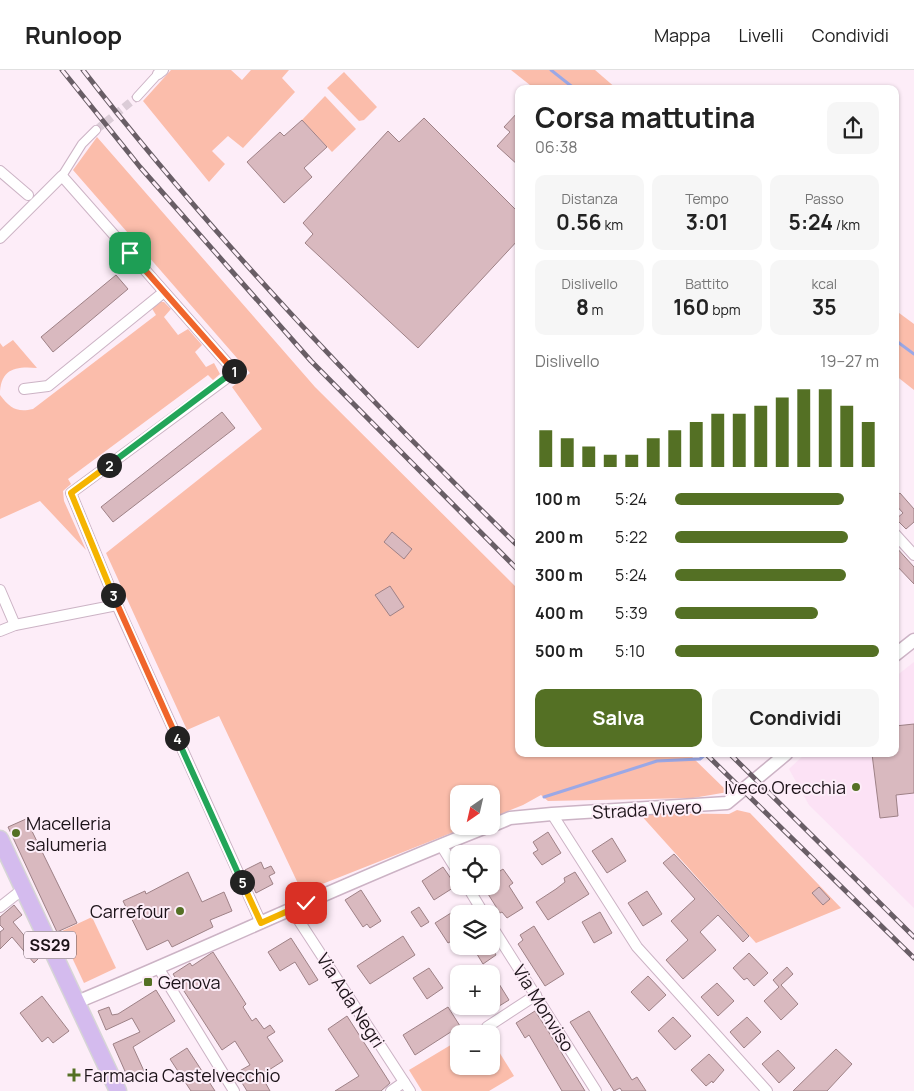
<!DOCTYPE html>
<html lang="it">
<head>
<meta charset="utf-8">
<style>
  body { margin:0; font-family:Manrope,sans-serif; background:#f6f6f6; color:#222; height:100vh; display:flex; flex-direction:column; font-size:19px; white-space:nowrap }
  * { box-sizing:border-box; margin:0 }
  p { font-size:16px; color:#767676 }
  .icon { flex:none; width:28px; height:28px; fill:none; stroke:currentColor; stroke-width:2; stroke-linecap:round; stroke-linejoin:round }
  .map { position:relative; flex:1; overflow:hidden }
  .sheet { position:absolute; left:515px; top:15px; width:384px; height:672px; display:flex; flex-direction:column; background:#fff; border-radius:10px; box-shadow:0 1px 4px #0004 }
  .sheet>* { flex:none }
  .needle { width:32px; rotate:214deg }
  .tools { position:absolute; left:450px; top:715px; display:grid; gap:10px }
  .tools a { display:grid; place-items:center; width:50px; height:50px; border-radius:10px; background:#fff; box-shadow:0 1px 4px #0004; font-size:25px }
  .pin { position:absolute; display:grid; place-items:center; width:42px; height:42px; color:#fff; margin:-21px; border-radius:10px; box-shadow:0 2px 8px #0006 }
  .km { position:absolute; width:25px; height:25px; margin:-12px; border-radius:50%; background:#222; color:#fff; font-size:14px; line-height:25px; text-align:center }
  .round { display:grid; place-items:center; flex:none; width:52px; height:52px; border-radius:10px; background:#f6f6f6 }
  .head { display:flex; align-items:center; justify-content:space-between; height:85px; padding:0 20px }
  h1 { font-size:28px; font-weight:700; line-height:38px }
  .figures { display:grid; grid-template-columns:repeat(3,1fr); gap:8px; height:85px; padding:5px 20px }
  .figures div { display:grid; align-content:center; border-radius:10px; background:#f6f6f6; text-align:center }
  .figures b { font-size:21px; font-weight:700 }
  .figures small { font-size:14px; font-weight:400 }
  .figures p { font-size:14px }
  .chart { height:140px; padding:10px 20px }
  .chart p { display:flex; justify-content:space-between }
  .chart svg { width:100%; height:90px; margin-top:5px; stroke:#547024; stroke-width:6 }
  .action { display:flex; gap:10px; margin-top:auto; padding:10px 20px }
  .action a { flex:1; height:58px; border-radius:10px; background:#547024; color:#fff; font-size:20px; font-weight:700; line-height:58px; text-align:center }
  .action a+a { background:#f6f6f6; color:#222 }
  ul { padding:0 20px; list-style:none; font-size:16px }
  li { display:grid; grid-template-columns:80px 60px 1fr; align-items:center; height:38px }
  li i { height:12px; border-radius:6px; background:#547024 }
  header { display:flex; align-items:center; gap:30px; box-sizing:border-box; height:70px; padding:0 25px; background:#fff; border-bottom:1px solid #e0e0e0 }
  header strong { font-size:24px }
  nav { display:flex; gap:28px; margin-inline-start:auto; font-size:18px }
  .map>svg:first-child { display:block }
</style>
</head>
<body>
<header>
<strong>Runloop</strong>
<nav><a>Mappa</a><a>Livelli</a><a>Condividi</a></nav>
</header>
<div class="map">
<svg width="914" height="1021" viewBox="0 0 914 1021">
  <rect width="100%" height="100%" fill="#fdedf8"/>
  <path fill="#fce2f5" d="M914,592V838L809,735L789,699L805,684H895V607Z"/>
  <g fill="#fbbdab">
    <path d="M171,0H231L242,10L251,0H289L282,8L295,22L243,78L228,66L212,81L225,94L209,112L143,31Z"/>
    <path d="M511,0H595L617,19H535Z"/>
    <path d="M344,2L377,37L364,50L359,51L327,18Z"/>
    <path d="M325,26L356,59L332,82L302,50Z"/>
    <path d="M97,67L315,317L519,520V684H689L728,722L693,728L548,731L541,725L523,735L491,748V724H459V756H469L302,822L219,646L187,660L106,483L262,359L232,317L250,303L73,100Z"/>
    <path d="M160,232H164L171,239L164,247L178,265L188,259L202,275L195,282L206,297L214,293L220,304L213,310L208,305L68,409L71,414L63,421L64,431L86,480L40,431L0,449V273L3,277L13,270L37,298C15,296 0,299 0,325C10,338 17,343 33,339L156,245L151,237Z"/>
    <path d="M895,240L914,254V320L895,305Z"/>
    <path d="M737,740L750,743L841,838L756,873L639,743L729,744Z"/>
    <path d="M92,847L116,898L84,913L60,862Z"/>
    <path d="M491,969L514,1006L489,1021H422L409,1000L459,970V996H491Z"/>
  </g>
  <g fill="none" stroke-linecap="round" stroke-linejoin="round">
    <g stroke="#9ba8e6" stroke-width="3">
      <path d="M551,0L575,19"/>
      <path d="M895,270L914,284"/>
      <path d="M544,727L657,691L700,689L706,684"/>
    </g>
  </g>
  <g fill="#d9b9bf" stroke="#9e8186">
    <path d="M519,41V96L497,76L510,62L504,57Z"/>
    <path d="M424,48L519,143V169L418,278L305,173L313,164L303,153L388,61L399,72Z"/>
    <path d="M302,50L327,77L304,98L312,107L284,133L247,92L280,62L284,66Z"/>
    <path d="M116,205L128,219L53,282L41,267Z"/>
    <path d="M222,342L235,358L113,452L101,437Z"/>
    <path d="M900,423L914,439V452L906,459L896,449L903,443L895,434V427Z"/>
    <path d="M392,462L412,479L404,489L384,472Z"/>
    <path d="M895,476L914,497V514L895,494Z"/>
    <path d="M390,516L404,537L390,546L375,525Z"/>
    <path d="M914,654V723L896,725L898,746L880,748L872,684H895V656Z"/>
    <path d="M26,749L77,853L57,862L8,757Z"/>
    <path d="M548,762L561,783L542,795L533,783L538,780L533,772Z"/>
    <path d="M612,768L626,791L607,803L592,781Z"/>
    <path d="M674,784L749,866L743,872L718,845L700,862L716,880L683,909L666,890L688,870L671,851L695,829L663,793Z"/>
    <path d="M261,792L264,799L271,796L275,803L269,806L273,814L256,823L245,800Z"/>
    <path d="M491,794L497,803L503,799L513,813L509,816L523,838L507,848L502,842L500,843L483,816H491Z"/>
    <path d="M443,797L456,816L434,830L422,811Z"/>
    <path d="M188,802L202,832L224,822L232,841L210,850L213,857L172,877L168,870L147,880L123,831L145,821L146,824Z"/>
    <path d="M575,802L589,824L548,850L536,832L556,819L565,812L564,808Z"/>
    <path d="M819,817L830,829L823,835L812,823Z"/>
    <path d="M361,820L381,851L370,858L367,854L363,857L345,830Z"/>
    <path d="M647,821L662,844L643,856L628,833Z"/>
    <path d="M14,835L22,845L13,852L41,886L34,893L12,867L0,879V862L4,859L0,855V847Z"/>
    <path d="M419,837L429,852L421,857L411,842Z"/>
    <path d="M459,838V867L448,873L435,853Z"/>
    <path d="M600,842L612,863L594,873L582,852Z"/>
    <path d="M534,856L564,904L545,916L518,874L523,870L520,865Z"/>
    <path d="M403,866L415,885L370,914L357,896Z"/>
    <path d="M291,868L318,910L309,915L295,892L280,901L268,882Z"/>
    <path d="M472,876H491L496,885L483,894Z"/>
    <path d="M213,882L246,934L243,937L252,951L256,948L264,959L270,955L275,962L267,967L283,991L261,1005L270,1021H247L236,1003L250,995L235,971L222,980L173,904L190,893L192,896Z"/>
    <path d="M749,883L768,903L754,916L747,908L744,910L733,898Z"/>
    <path d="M787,897L793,904L781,915L798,934L781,950L764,931L779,917L773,910Z"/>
    <path d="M429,898L443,918L427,929L413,908Z"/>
    <path d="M491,901L509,930L491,941Z"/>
    <path d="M648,906L666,925L649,941L631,922Z"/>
    <path d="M717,913L734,931L718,946L701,927Z"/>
    <path d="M156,920L175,951L133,977L144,1001L128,1008L113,974L140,962L132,948L106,960L98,941L109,937L112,945L118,944Z"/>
    <path d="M42,926L69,961L53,973L48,967L42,972L20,943Z"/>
    <path d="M448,937L460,956L415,985L403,965Z"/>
    <path d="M535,941L548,961L585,1021H562L529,965L525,968L516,953Z"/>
    <path d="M589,941L632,1010L637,1007L646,1021H622L620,1018L614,1021L570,952Z"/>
    <path d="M347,946L390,1013L381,1021H335L359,1006L328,959Z"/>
    <path d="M673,947L691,966L675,980L658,961Z"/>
    <path d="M747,947L761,962L744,978L730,962Z"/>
    <path d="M187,978L215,1021H191L170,989Z"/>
    <path d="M836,979L852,994L827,1021H793Z"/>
    <path d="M778,980L795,998L779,1013L762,994Z"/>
    <path d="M709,984L724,1000L713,1013L712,1011L706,1016L691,1000Z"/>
  </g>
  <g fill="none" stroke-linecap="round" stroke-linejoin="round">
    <path stroke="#dbccd7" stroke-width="8" stroke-dasharray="8 4" stroke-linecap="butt" d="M96,60L137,27"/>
    <defs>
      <g id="pedestrian">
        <path d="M137,27L158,4"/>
        <path d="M62,106L82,74L96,60"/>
      </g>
      <g id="minor">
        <path d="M158,4L163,0"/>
        <path d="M0,101L28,125"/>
        <path d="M0,168L62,106L235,302L71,423L117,535L261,853"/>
        <path d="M24,319L48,316L164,222"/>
        <path d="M895,464L914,485"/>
        <path d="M0,520L15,555"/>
        <path d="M0,561L15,555L117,535"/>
        <path d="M552,744L637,877L767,1021"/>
        <path d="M441,775L459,804"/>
        <path d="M467,816L484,844"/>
        <path d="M0,837L23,819"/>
        <path d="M292,840L410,1021"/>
        <path d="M491,855L596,1021"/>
        <path d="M159,899L234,1021"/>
        <path d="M487,957L536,925"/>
        <path d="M391,1021L404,1012"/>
      </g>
      <g id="tertiary">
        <path d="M895,585L914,570"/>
        <path d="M491,756L510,748L552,744L727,733L786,684"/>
        <path d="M77,932C215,875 350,810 489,756"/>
      </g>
      <path id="primary" d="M0,769L118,1021"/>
    </defs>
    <use href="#pedestrian" stroke="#ccb3c5" stroke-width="10"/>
    <use href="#minor" stroke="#ccb3c5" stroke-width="12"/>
    <use href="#tertiary" stroke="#ccb3c5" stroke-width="15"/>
    <use href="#primary" stroke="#d6d5d6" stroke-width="19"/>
    <use href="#pedestrian" stroke="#fff" stroke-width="8"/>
    <use href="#minor" stroke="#fff" stroke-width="10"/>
    <use href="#tertiary" stroke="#fff" stroke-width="12"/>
    <use href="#primary" stroke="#d4bbee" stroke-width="16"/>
    <defs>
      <g id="rail">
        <path d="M62,0L140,97L311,291L519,501"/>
        <path d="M83,0C215,170 365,326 519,477"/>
        <path d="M706,684L914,888"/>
        <path d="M730,684L914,867"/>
      </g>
    </defs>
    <use href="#rail" stroke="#695e66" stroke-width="5"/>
    <use href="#rail" stroke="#fdedf8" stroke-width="3" stroke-dasharray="9" stroke-linecap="butt"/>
  </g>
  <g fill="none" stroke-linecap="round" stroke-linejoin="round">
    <defs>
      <path id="split-1" d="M130,183L234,301"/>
      <path id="split-2" d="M109,395L234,301"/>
      <path id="split-3" d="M109,395L71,423L113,525"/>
      <path id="split-4" d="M113,525L177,668"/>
      <path id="split-5" d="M177,668L242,812"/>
      <path id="split-6" d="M242,812L261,853L306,833"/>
    </defs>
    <use href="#split-1" stroke="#fff" stroke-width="10"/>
    <use href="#split-2" stroke="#fff" stroke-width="10"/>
    <use href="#split-3" stroke="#fff" stroke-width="10"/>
    <use href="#split-4" stroke="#fff" stroke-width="10"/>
    <use href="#split-5" stroke="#fff" stroke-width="10"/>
    <use href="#split-6" stroke="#fff" stroke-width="10"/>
    <use href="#split-1" stroke="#f0652b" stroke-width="6"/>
    <use href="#split-2" stroke="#22a559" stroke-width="6"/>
    <use href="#split-3" stroke="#f5b400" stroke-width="6"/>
    <use href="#split-4" stroke="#f0652b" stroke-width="6"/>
    <use href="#split-5" stroke="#22a559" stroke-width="6"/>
    <use href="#split-6" stroke="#f5b400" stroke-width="6"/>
  </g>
  <g fill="#547024" stroke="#fdedf8" stroke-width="2">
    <circle cx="856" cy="717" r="5"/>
    <circle cx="16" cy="763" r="5"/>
    <circle cx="180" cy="841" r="5"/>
    <rect x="143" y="907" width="10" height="10" rx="2.5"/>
    <path d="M71.5 997.5h5v5h5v5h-5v5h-5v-5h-5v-5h5z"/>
  </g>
  <g text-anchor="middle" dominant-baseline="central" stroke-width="4" stroke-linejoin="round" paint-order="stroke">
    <rect fill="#fdedf8" stroke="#60545c" stroke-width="1" x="24" y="861.5" width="52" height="27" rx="4"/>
    <g font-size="16" font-weight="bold" fill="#1c1319">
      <text x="50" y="875">SS29</text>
    </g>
    <g font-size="18" fill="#1c1319" stroke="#fdedf8" text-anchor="start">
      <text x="846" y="717" text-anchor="end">Iveco Orecchia</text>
      <text x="26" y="753">Macelleria<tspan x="26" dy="21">salumeria</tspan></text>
      <text x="170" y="841" text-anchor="end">Carrefour</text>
      <text x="158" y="912">Genova</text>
      <text x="84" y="1005">Farmacia Castelvecchio</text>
    </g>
    <g font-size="18" fill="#1c1319" stroke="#fdedf8">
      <text transform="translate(647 739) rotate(-3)">Strada Vivero</text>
      <text transform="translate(351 930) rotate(57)">Via Ada Negri</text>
      <text transform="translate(544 938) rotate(58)">Via Monviso</text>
    </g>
  </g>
</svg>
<div class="tools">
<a><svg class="needle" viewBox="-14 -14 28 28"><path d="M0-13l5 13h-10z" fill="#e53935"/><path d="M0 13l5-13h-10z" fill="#767676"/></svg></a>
<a><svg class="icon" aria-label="locate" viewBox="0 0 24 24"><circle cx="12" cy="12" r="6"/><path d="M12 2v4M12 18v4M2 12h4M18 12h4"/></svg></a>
<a><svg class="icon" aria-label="layers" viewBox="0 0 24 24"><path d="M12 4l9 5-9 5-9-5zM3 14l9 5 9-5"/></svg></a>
<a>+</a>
<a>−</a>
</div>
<div class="pin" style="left:130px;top:183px;background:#1e9e55"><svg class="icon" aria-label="arrive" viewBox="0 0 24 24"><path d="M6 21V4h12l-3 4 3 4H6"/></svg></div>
<div class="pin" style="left:306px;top:833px;background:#d93025"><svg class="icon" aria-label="check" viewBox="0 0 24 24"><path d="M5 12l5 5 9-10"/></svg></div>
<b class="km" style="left:234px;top:301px">1</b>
<b class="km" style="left:109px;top:395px">2</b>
<b class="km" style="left:113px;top:525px">3</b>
<b class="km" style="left:177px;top:668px">4</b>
<b class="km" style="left:242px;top:812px">5</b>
<section class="sheet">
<div class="head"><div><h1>Corsa mattutina</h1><p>06:38</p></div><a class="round"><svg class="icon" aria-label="share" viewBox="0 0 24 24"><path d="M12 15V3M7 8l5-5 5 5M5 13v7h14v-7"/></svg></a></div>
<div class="figures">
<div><p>Distanza</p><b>0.56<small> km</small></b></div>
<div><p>Tempo</p><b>3:01</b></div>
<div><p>Passo</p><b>5:24<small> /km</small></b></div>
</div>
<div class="figures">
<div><p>Dislivello</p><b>8<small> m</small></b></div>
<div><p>Battito</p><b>160<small> bpm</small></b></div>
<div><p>kcal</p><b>35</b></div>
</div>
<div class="chart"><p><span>Dislivello</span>19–27 m</p>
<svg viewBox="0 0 160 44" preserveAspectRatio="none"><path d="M5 44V26M15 44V30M25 44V34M35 44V38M45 44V38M55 44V30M65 44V26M75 44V22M85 44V18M95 44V18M105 44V14M115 44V10M125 44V6M135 44V6M145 44V14M155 44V22"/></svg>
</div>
<ul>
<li><b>100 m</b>5:24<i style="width:83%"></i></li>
<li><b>200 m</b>5:22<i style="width:85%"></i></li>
<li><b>300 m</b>5:24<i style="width:84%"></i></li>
<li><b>400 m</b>5:39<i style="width:70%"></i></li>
<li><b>500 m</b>5:10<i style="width:100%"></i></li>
</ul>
<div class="action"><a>Salva</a><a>Condividi</a></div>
</section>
</div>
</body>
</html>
